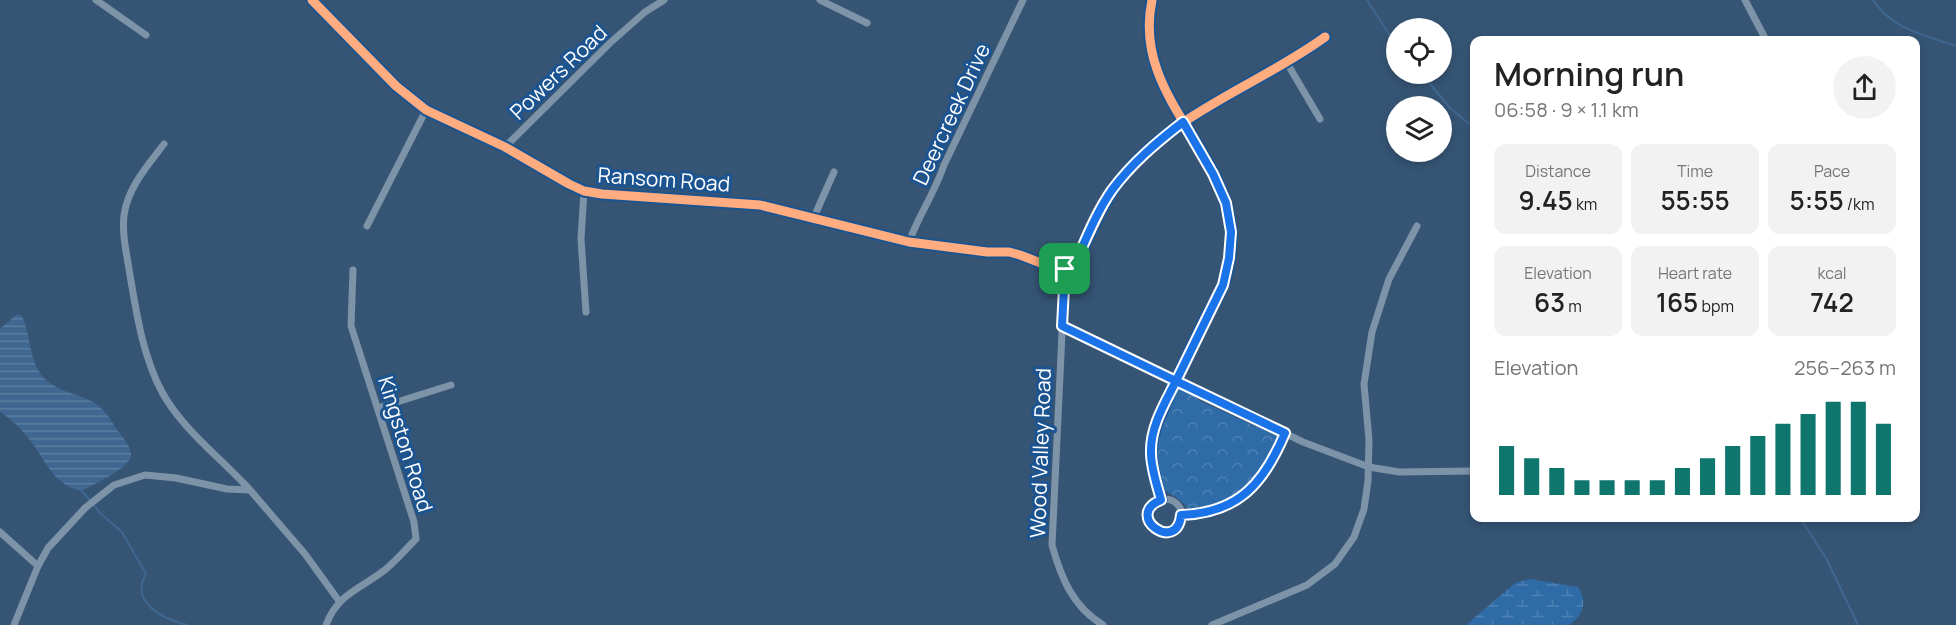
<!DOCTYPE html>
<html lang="en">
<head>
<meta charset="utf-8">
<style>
  body { margin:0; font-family:Manrope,sans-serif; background:#f2f2f2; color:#222; height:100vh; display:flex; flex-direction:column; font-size:22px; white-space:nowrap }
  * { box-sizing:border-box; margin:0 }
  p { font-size:20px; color:#767676 }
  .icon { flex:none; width:33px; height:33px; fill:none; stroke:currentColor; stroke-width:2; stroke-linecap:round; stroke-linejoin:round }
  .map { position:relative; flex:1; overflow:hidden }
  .details { position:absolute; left:1470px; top:36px; width:450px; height:486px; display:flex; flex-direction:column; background:#fff; border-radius:12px; box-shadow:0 3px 9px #0003 }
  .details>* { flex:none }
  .fabs { position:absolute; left:1386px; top:18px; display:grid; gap:12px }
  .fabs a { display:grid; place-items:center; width:66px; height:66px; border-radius:50%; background:#fff; box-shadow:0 3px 9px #0003; font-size:30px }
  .pin { position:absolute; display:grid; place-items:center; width:51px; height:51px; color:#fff; margin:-26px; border-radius:12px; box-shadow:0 3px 9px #0006 }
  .round { display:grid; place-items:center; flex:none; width:63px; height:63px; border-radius:32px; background:#f2f2f2 }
  .head { display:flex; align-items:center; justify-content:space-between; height:102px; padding:0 24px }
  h1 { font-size:33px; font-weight:600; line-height:45px }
  .stats { display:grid; grid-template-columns:repeat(3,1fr); gap:9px; height:102px; padding:6px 24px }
  .stats div { display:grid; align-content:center; border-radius:12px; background:#f2f2f2; text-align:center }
  .stats b { font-size:26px; font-weight:600 }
  .stats small { font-size:16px; font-weight:400 }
  .stats p { font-size:16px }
  .chart { height:168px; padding:12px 24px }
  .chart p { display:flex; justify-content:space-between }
  .chart svg { width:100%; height:108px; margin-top:6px; stroke:#0f766e; stroke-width:6 }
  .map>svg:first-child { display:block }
</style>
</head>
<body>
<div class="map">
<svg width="1956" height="625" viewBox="0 0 1956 625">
  <defs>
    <pattern id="forest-crowns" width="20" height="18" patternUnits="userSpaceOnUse" patternTransform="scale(1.5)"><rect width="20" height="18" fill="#2f6ba6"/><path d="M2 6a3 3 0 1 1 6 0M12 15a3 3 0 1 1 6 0" fill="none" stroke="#4e81b3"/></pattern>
    <pattern id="wetland-marsh" width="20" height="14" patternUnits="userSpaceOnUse" patternTransform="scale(1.5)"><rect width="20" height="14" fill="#2f6ba6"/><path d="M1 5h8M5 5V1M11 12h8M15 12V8" fill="none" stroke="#4e81b3"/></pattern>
    <pattern id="water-rules" width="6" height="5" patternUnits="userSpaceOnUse" patternTransform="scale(1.5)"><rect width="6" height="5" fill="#3f6791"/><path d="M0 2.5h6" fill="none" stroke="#5c7ea2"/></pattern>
  </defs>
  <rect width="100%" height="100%" fill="#365575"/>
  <path fill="url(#forest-crowns)" d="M1180,388L1194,394L1198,400L1257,427C1266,427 1275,428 1279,436C1267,468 1244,500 1209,508C1203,509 1197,509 1190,510L1176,497L1163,490C1151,445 1155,433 1175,391Z"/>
  <path fill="url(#wetland-marsh)" d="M1530,579L1578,587C1588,602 1583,616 1569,625H1466L1515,583Z"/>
  <path fill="url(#water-rules)" d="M17,314L22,316C31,335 29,361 43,377C54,390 78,394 93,402C103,407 111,420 117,430C122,436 130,445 131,454C133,467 92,485 81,491C49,483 45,456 25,434C18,425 8,418 0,411V329Z"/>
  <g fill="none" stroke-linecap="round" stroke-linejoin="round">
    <g stroke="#3f6791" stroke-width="2">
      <path d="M1367,0L1396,45"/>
      <path d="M1873,0C1891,29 1927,36 1956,46"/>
      <path d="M1422,74L1450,108L1474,128"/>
      <path d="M81,490L101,514L122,532L146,574C129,603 164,619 187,625"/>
      <path d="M1800,518L1826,558L1858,625"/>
    </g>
    <g stroke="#7d93a8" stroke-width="7">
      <path d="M96,0L146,35"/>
      <path d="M312,0L396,86L426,110L505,147L569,184L584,191L602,194L760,205L909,242L987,252H1009L1020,255L1059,270L1065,269L1073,264C1092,236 1101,203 1123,176C1176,111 1259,85 1325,37"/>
      <path d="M820,0L867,23"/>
      <path d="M1152,0C1132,94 1225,147 1231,231C1232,248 1229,270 1223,285C1218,299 1208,312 1202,325C1191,349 1180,372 1169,395C1161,414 1152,430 1151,451C1150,467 1157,484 1161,500"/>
      <path d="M1745,0L1766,40"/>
      <path d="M1287,63L1320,119"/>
      <path d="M164,144C148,165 128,187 124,215C122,233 126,251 129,269C136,310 142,355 162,392C181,428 223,460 250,490"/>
      <path d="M505,147L610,43L645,12L664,0"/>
      <path d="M584,191L581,239L586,312"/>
      <path d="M814,217L834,172"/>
      <path d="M367,226L426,110"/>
      <path d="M909,242C919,215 935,192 944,165L1023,0"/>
      <path d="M1065,269L1052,545C1061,578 1073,607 1103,625"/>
      <path d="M1062,326L1303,442L1369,467L1399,472L1474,471"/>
      <path d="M378,408L451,385"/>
      <circle cx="1165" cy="516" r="17"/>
      <path d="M1181,515C1239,513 1264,483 1285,433"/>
      <path d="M0,532L38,566"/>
      <path d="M14,625L38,566L48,548L85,508L114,485L145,475L176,478L227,489L250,490L305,554L339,601"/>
      <path d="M326,625C338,593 361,589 386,569C397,560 406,549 416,539L414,522L351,326L353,270"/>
      <path d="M1212,625L1307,585L1335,564L1354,537L1364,509L1368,481L1369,440L1364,384L1372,332L1389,279L1417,226"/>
    </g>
    <defs>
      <g id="cycleway">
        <path d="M312,0L396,86L426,110L505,147L569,184L584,191L602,194L760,205L909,242L987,252H1009L1020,255L1059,270L1065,269L1073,264C1092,236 1101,203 1123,176C1176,111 1259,85 1325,37"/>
        <path d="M1152,0C1132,94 1225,147 1231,231C1232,248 1229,270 1223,285C1218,299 1208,312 1202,325C1191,349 1180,372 1169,395C1161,414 1152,430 1151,451C1150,467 1157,484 1161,500"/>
      </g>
    </defs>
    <use href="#cycleway" stroke="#1b5490" stroke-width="13"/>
    <use href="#cycleway" stroke="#ffac80" stroke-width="9"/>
  </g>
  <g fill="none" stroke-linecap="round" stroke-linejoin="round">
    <defs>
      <path id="route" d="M1065,269L1062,326L1176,381C1165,403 1150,427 1151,453C1151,468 1157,485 1161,500C1123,515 1177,555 1181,515C1239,513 1264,483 1285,433L1176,381L1223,285L1229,258L1231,232L1226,203L1213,174L1183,122C1157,142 1132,163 1112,190C1098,210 1088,234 1078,257L1073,264L1065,269"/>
    </defs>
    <use href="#route" stroke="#fff" stroke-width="12"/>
    <use href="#route" stroke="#1a73e8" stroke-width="8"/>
  </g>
  <g text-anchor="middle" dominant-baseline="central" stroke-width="6" stroke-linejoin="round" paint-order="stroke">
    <g font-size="21" fill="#fff" stroke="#1b5490">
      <text transform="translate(558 72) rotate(-44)">Powers Road</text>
      <text transform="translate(951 114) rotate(-65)">Deercreek Drive</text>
      <text transform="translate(664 179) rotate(4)">Ransom Road</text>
      <text transform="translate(406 444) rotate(73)">Kingston Road</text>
      <text transform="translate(1040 453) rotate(-88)">Wood Valley Road</text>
    </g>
  </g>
</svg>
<div class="fabs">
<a><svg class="icon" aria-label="locate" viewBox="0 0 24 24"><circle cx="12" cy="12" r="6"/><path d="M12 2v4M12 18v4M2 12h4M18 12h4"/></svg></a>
<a><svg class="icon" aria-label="layers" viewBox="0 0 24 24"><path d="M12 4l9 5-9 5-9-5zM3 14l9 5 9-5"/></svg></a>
</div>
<div class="pin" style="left:1065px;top:269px;background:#1e9e55"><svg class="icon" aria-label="arrive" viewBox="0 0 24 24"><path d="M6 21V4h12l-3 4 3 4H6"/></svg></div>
<section class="details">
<div class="head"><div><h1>Morning run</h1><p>06:58 · 9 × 1.1 km</p></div><a class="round"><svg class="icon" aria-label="share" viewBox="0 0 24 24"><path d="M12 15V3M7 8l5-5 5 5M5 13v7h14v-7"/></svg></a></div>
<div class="stats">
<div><p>Distance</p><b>9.45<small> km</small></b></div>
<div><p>Time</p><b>55:55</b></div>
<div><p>Pace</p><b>5:55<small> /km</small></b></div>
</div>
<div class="stats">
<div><p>Elevation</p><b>63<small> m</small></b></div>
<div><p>Heart rate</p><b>165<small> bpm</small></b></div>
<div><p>kcal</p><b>742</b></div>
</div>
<div class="chart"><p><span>Elevation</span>256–263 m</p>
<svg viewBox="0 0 160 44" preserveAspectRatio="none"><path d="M5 44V24M15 44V29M25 44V33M35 44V38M45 44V38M55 44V38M65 44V38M75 44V33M85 44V29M95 44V24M105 44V20M115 44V15M125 44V11M135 44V6M145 44V6M155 44V15"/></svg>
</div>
</section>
</div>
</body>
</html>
